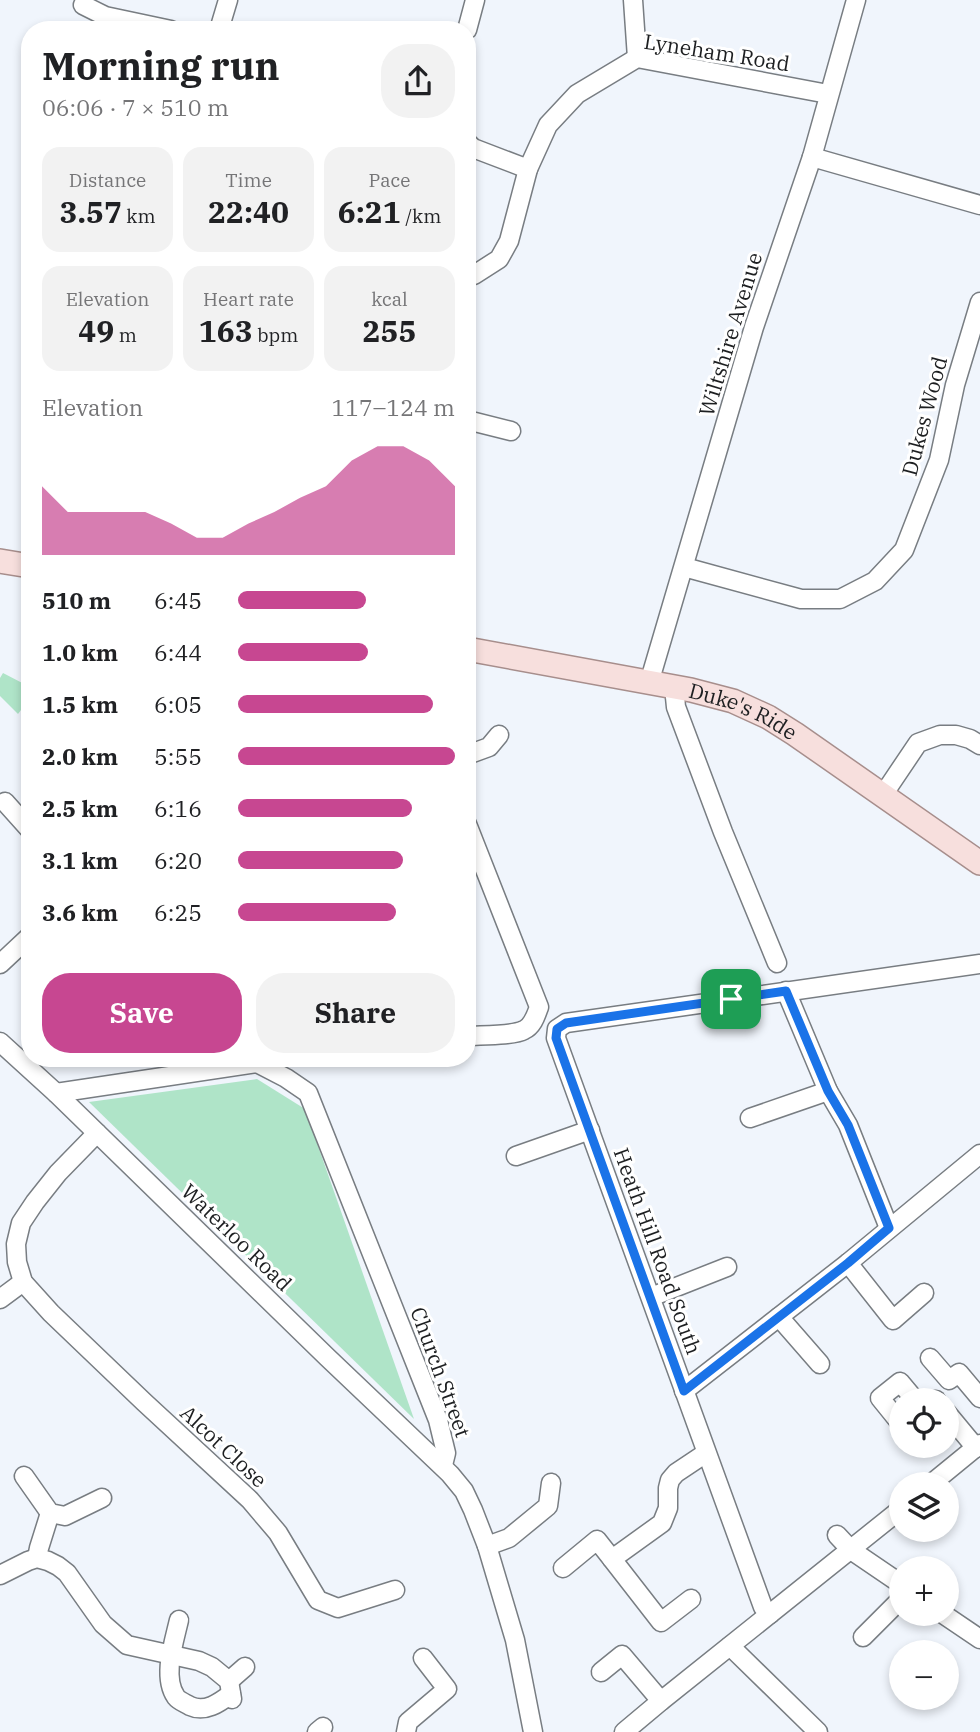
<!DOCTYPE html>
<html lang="en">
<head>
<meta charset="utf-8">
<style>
  body { margin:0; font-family:"IBM Plex Serif",serif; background:#f2f2f2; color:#202124; height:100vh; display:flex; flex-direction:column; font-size:26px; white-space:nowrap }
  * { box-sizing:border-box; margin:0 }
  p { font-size:23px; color:#757577 }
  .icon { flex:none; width:38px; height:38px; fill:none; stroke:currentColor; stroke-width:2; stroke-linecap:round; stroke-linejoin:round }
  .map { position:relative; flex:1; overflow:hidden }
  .sheet { position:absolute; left:21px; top:21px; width:455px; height:1046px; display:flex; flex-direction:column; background:#fff; border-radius:28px; box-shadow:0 4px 10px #0003 }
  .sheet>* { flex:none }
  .controls { position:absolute; left:889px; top:1388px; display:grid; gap:14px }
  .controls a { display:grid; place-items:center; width:70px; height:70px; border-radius:50%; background:#fff; box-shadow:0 4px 10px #0003; font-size:35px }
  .pin { position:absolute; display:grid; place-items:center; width:60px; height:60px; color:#fff; margin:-30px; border-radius:14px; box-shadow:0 4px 10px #0006 }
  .round { display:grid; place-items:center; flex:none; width:74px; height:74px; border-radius:28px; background:#f2f2f2 }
  .headline { display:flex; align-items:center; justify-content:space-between; height:119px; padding:0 21px }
  h1 { font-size:38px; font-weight:700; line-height:52px }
  .metrics { display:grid; grid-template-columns:repeat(3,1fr); gap:10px; height:119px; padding:7px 21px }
  .metrics div { display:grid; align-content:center; border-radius:18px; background:#f2f2f2; text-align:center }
  .metrics b { font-size:30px; font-weight:700 }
  .metrics small { font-size:19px; font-weight:400 }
  .metrics p { font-size:19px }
  .chart { height:196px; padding:14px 21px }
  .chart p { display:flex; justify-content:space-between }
  .chart svg { width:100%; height:126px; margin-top:7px; fill:#c74791; opacity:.7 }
  .cta { display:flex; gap:14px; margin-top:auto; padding:14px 21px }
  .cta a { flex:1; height:80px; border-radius:28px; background:#c74791; color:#fff; font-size:28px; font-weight:700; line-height:80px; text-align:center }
  .cta a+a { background:#f2f2f2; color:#202124 }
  ul { padding:0 21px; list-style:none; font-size:23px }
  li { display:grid; grid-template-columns:112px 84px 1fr; align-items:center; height:52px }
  li i { height:18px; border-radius:9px; background:#c74791 }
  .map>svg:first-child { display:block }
</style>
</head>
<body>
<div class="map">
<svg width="980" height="1732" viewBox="0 0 980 1732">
  <rect width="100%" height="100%" fill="#f0f5fc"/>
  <g fill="#afe4c8">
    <path d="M3,673L30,687V709L24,706L18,714L0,696V678Z"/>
    <path d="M257,1079L305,1109L414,1419L89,1102Z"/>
  </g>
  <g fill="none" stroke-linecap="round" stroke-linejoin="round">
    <defs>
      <g id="minor">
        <path d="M633,0L637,58"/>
        <path d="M83,5L105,16L171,30"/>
        <path d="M219,30L228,0"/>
        <path d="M467,30L475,0"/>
        <path d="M467,142L473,148L528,169"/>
        <path d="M812,157L980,205"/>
        <path d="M467,276L474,275L499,259L509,241L528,169L548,125L577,94L637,58L828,94"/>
        <path d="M467,420L511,431"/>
        <path d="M684,567L801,599H840L875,581L904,550L939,460L955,385L980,302"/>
        <path d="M649,683L754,327L812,157L856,0"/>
        <path d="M674,687L676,707L723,832L777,963"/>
        <path d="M467,755L489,747L499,735"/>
        <path d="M883,795L918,743L940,735H956L970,739L980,745"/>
        <path d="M5,802L30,830"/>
        <path d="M467,824L539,1007C536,1015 533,1026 524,1030C513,1036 481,1035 467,1036"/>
        <path d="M0,964L30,936"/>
        <path d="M786,991L828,1091L848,1125L889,1228"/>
        <path d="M0,1042L56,1093L327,1357L450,1474L464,1491L473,1510L487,1546L515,1640L533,1732"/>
        <path d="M56,1093L257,1063L286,1078L308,1093L438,1420L446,1453L443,1465"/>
        <path d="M750,1118L828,1091"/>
        <path d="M97,1133L58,1173L35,1202L21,1223L16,1244L17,1262L23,1282L51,1313L144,1402L250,1500L278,1533L318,1600L338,1608L395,1590"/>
        <path d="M516,1156L590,1130"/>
        <path d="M848,1263L893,1320L924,1293"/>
        <path d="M651,1297L727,1267"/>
        <path d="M0,1299L23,1282"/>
        <path d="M779,1317L820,1364"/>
        <path d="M930,1358L949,1380L959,1373L980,1398"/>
        <path d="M684,1391L848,1263L980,1154"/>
        <path d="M935,1400H936"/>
        <path d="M947,1413L976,1448"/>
        <path d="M901,1424L880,1398L900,1382L915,1400"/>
        <path d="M24,1476L50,1513L65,1516L102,1498"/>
        <path d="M931,1484L980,1444"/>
        <path d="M837,1535L851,1550L901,1584"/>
        <path d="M487,1546L509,1538L548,1506L551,1483"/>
        <path d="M37,1558L39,1548L50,1513"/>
        <path d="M563,1568L597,1540L612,1559"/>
        <path d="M0,1575L28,1561L37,1558L48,1561L58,1566L67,1573L103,1624L127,1645L199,1661L212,1667L229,1681L232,1699"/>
        <path d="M691,1599L661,1622L612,1559L662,1523L668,1508V1488L670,1480L676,1473L706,1453"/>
        <path d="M770,1614L763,1607L556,1038L557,1029L566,1023L980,964"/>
        <path d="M943,1614L980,1639"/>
        <path d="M179,1620C174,1642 162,1677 176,1697C179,1701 185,1703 190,1706C205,1713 219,1703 231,1694"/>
        <path d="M863,1637L901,1599"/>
        <path d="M730,1646L818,1732"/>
        <path d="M601,1672L622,1655L661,1701"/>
        <path d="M229,1681L245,1667"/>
        <path d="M317,1732L323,1727"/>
        <path d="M406,1732L408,1722L447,1689L423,1658"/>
        <path d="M624,1732L661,1701L901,1509"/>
      </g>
      <g id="major">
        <path d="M0,561L30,566"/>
        <path id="s1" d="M467,649L691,690L733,701L768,717L795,734L980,863"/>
      </g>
    </defs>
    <use href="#minor" stroke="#787d82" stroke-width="21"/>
    <use href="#major" stroke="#a78e8c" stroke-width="26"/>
    <use href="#minor" stroke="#fff" stroke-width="18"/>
    <use href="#major" stroke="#f7dfdd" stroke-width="23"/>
  </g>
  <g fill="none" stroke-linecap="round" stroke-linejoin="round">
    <defs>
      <path id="route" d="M786,991L828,1091L848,1125L889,1228L848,1263L684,1391L556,1038L557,1029L566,1023Z"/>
    </defs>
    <use href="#route" stroke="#fff" stroke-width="14"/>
    <use href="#route" stroke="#1a73e8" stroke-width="9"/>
  </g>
  <g text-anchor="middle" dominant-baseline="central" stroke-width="6" stroke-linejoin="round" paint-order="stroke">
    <g font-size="21" fill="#1d1f21" stroke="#fff">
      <text transform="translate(717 52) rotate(9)">Lyneham Road</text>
      <text transform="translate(730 334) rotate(-73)">Wiltshire Avenue</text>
      <text transform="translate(924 416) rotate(-75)">Dukes Wood</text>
      <text stroke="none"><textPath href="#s1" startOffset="284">Duke's Ride</textPath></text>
      <text transform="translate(237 1237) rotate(44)">Waterloo Road</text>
      <text transform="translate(658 1251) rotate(70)">Heath Hill Road South</text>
      <text transform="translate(441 1372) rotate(70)">Church Street</text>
      <text transform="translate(224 1446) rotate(43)">Alcot Close</text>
    </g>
  </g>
</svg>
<div class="controls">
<a><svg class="icon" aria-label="locate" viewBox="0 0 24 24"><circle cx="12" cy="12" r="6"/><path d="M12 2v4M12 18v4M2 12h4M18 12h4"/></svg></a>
<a><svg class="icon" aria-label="layers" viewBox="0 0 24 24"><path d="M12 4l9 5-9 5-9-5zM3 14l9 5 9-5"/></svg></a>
<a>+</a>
<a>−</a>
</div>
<div class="pin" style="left:731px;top:999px;background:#1e9e55"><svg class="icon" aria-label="arrive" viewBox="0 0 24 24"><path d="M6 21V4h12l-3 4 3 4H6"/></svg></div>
<section class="sheet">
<div class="headline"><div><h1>Morning run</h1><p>06:06 · 7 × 510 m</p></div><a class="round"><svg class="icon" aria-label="share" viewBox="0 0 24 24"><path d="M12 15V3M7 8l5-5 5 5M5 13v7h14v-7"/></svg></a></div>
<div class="metrics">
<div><p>Distance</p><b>3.57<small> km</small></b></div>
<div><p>Time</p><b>22:40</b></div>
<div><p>Pace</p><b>6:21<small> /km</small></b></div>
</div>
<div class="metrics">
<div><p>Elevation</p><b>49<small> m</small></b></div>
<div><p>Heart rate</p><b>163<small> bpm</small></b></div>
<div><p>kcal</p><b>255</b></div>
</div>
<div class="chart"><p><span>Elevation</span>117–124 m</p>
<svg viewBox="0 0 160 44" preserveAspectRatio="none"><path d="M0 44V20L10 29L20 29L30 29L40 29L50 33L60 38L70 38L80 33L90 29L100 24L110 20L120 11L130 6L140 6L150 11L160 20V44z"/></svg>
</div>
<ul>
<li><b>510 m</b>6:45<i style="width:59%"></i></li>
<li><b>1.0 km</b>6:44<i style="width:60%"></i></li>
<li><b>1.5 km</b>6:05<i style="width:90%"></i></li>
<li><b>2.0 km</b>5:55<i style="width:100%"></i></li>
<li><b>2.5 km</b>6:16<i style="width:80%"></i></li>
<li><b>3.1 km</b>6:20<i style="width:76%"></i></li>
<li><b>3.6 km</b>6:25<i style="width:73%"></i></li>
</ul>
<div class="cta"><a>Save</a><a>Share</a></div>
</section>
</div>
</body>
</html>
